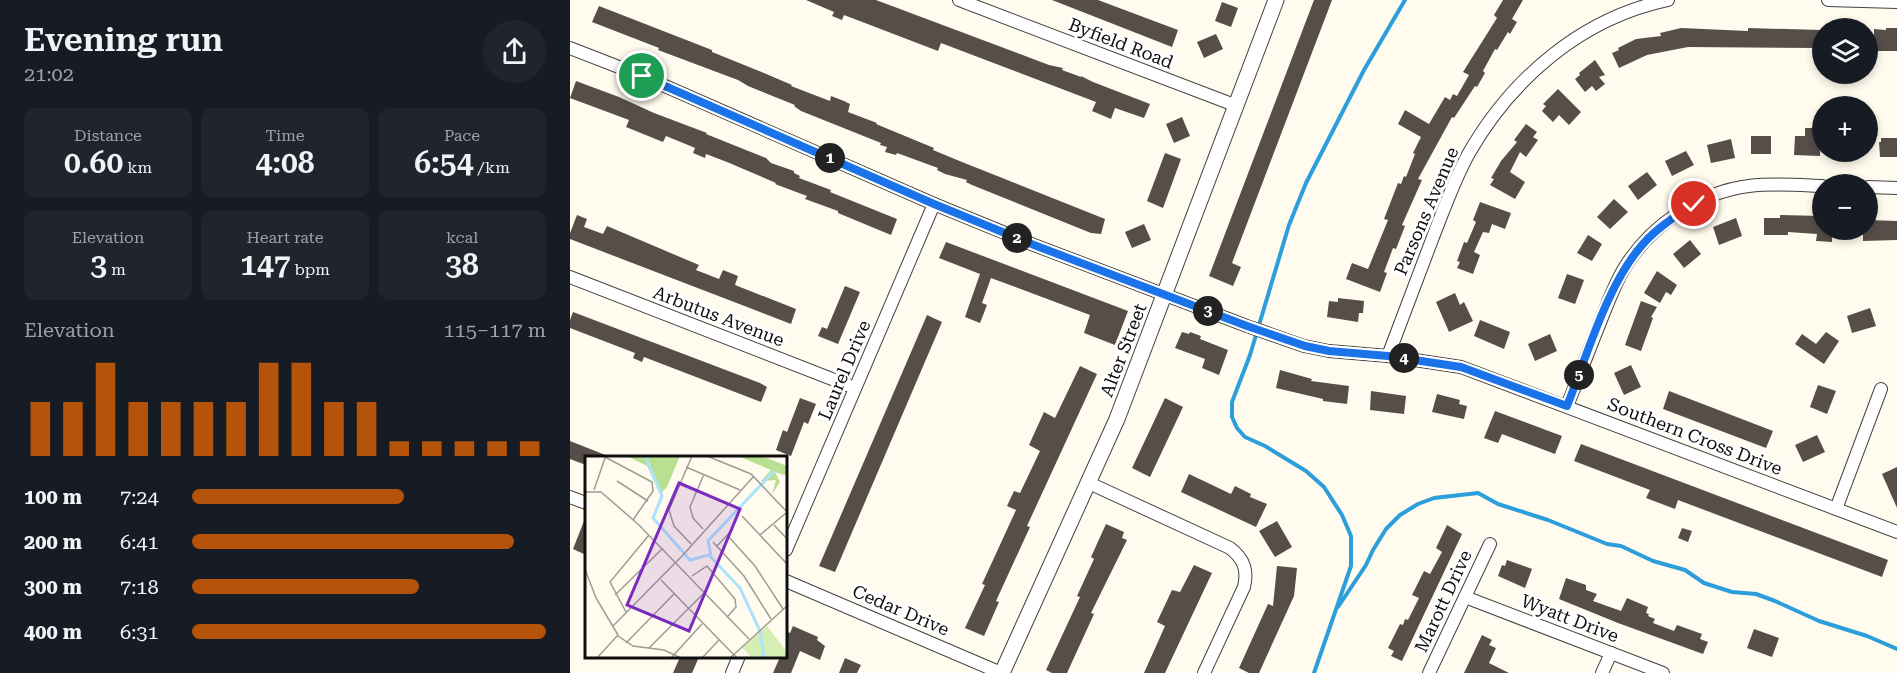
<!DOCTYPE html>
<html lang="en">
<head>
<meta charset="utf-8">
<style>
  body { margin:0; font-family:"Roboto Serif",serif; background:#20242c; color:#f1f3f6; height:100vh; display:flex; flex-direction:column; font-size:22px; white-space:nowrap }
  * { box-sizing:border-box; margin:0 }
  p { font-size:20px; color:#9ea1a6 }
  .icon { flex:none; width:33px; height:33px; fill:none; stroke:currentColor; stroke-width:2; stroke-linecap:round; stroke-linejoin:round }
  .map { position:relative; flex:1; overflow:hidden }
  .side { display:flex; flex-direction:column; background:#171b24; width:570px }
  .side>* { flex:none }
  .controls { position:absolute; left:1242px; top:18px; display:grid; gap:12px }
  .controls a { display:grid; place-items:center; width:66px; height:66px; border-radius:50%; background:#171b24; box-shadow:0 3px 9px #0003; font-size:30px }
  .pin { position:absolute; display:grid; place-items:center; width:51px; height:51px; color:#fff; margin:-26px; border:3px solid #fff; border-radius:50%; box-shadow:0 2px 6px #0007 }
  .km { position:absolute; width:30px; height:30px; margin:-15px; border-radius:50%; background:#222; color:#fff; font-size:16px; line-height:30px; text-align:center }
  .round { display:grid; place-items:center; flex:none; width:63px; height:63px; border-radius:32px; background:#20242c }
  .head { display:flex; align-items:center; justify-content:space-between; height:102px; padding:0 24px }
  h1 { font-size:33px; font-weight:600; line-height:45px }
  .metrics { display:grid; grid-template-columns:repeat(3,1fr); gap:9px; height:102px; padding:6px 24px }
  .metrics div { display:grid; align-content:center; border-radius:12px; background:#20242c; text-align:center }
  .metrics b { font-size:30px; font-weight:600 }
  .metrics small { font-size:16px; font-weight:400 }
  .metrics p { font-size:16px }
  .chart { height:168px; padding:12px 24px }
  .chart p { display:flex; justify-content:space-between }
  .chart svg { width:100%; height:108px; margin-top:6px; stroke:#b45309; stroke-width:6 }
  ul { padding:0 24px; list-style:none; font-size:20px }
  li { display:grid; grid-template-columns:96px 72px 1fr; align-items:center; height:45px }
  li i { height:15px; border-radius:8px; background:#b45309 }
  main { display:flex; flex:1; min-height:0 }
  .map>svg:first-child { display:block }
</style>
</head>
<body>
<main>
<section class="side">
<div class="head"><div><h1>Evening run</h1><p>21:02</p></div><a class="round"><svg class="icon" aria-label="share" viewBox="0 0 24 24"><path d="M12 15V3M7 8l5-5 5 5M5 13v7h14v-7"/></svg></a></div>
<div class="metrics">
<div><p>Distance</p><b>0.60<small> km</small></b></div>
<div><p>Time</p><b>4:08</b></div>
<div><p>Pace</p><b>6:54<small> /km</small></b></div>
</div>
<div class="metrics">
<div><p>Elevation</p><b>3<small> m</small></b></div>
<div><p>Heart rate</p><b>147<small> bpm</small></b></div>
<div><p>kcal</p><b>38</b></div>
</div>
<div class="chart"><p><span>Elevation</span>115–117 m</p>
<svg viewBox="0 0 160 44" preserveAspectRatio="none"><path d="M5 44V22M15 44V22M25 44V6M35 44V22M45 44V22M55 44V22M65 44V22M75 44V6M85 44V6M95 44V22M105 44V22M115 44V38M125 44V38M135 44V38M145 44V38M155 44V38"/></svg>
</div>
<ul>
<li><b>100 m</b>7:24<i style="width:60%"></i></li>
<li><b>200 m</b>6:41<i style="width:91%"></i></li>
<li><b>300 m</b>7:18<i style="width:64%"></i></li>
<li><b>400 m</b>6:31<i style="width:100%"></i></li>
</ul>
</section>
<div class="map">
<svg width="1327" height="673" viewBox="0 0 1327 673">
  <rect width="100%" height="100%" fill="#fffbee"/>
  <g fill="none" stroke-linecap="round" stroke-linejoin="round">
    <g stroke="#2c9edb" stroke-width="4">
      <path d="M768,607L796,565L803,550L816,529L830,515L848,504L864,498L908,493L928,504L978,520L1037,544L1051,546L1083,561L1115,570L1134,583L1162,592L1186,594L1205,601L1249,621L1297,636L1327,649"/>
      <path d="M744,673L781,566V536L772,515L754,487L736,471L695,446L675,437L667,428L662,417V402L680,355L719,225L736,183L794,70L835,0"/>
    </g>
  </g>
  <g fill="#574e49">
    <path d="M236,0H306L479,65L493,68L492,70L511,77V76L523,82L580,104L574,118L545,108L541,119L522,111L526,102L371,43L368,51L274,15L272,20L262,16L264,12Z"/>
    <path d="M482,0H528L608,30L602,47Z"/>
    <path d="M744,0H762L662,263L671,267L663,286L639,276Z"/>
    <path d="M933,0H953L942,19L947,22L940,34L938,32L927,50L925,49L913,71L915,73L907,87L905,86L884,118L882,117L848,179L852,180L832,225L835,226L826,249L823,248L814,272L817,273L810,292L776,279L782,263L798,269L818,220L814,219L828,183L831,184L834,176L836,177L845,154L843,153L851,137L828,124L835,110L859,124L875,97L880,100L883,94L887,96L899,75L893,72L927,18L924,15Z"/>
    <path d="M652,2L668,8L661,27L645,21Z"/>
    <path d="M29,6L142,50V52L194,73L222,85L221,86L260,101L261,96L274,101L280,104L278,112L307,123L306,124L364,148L363,150L392,162L535,219L531,234L521,233L402,185L396,182L397,180L375,174L367,170L368,168L327,153L326,155L315,152L317,147L310,145L311,143L231,111L224,106L225,105L178,86L168,80L88,50L89,48L22,22Z"/>
    <path d="M1111,28L1178,31V28L1251,30V48L1118,47L1077,55L1049,68L1042,53L1049,50L1048,48L1066,39L1091,36L1090,33Z"/>
    <path d="M1316,28H1327V51H1304V29L1316,30Z"/>
    <path d="M646,34L653,49L634,58L627,42Z"/>
    <path d="M1025,60L1035,75L1029,77L1035,84L1026,91L1022,86L1015,92L1005,79L1010,75L1009,73Z"/>
    <path d="M6,81L49,97L84,113L137,133L136,134L196,158L201,163L224,171V173L230,176L229,178L261,190L260,192L327,219L321,235L268,213V211L235,199L237,196L205,184L206,183L157,162L136,154L135,158L123,153L125,148L118,145L96,136L93,142L56,127L59,120L0,98Z"/>
    <path d="M988,89L1011,112L999,125L989,115L983,122L972,111L976,106L973,104Z"/>
    <path d="M612,117L620,136L604,143L596,124Z"/>
    <path d="M956,124L967,132L963,137L968,140L956,157L950,152L940,172L955,182L945,199L920,185L924,179L921,178L931,161L947,142L944,140Z"/>
    <path d="M1235,128H1251L1250,156L1224,155L1225,136H1235Z"/>
    <rect x="1181" y="136" width="20" height="18"/>
    <path d="M1311,138H1327V157H1310L1309,142H1311Z"/>
    <path d="M1161,139L1165,158L1141,163L1137,145Z"/>
    <path d="M1116,151L1124,165L1102,176L1095,161Z"/>
    <path d="M595,153L611,159L593,208L577,201Z"/>
    <path d="M1077,172L1087,185L1068,200L1058,186Z"/>
    <path d="M1044,199L1058,212L1040,229L1027,217Z"/>
    <path d="M910,202L941,213L935,229L922,224L919,233L913,232L904,252L910,255L903,274L887,268L890,262L887,261L894,242L897,243L906,222L903,220Z"/>
    <path d="M7,215L17,219L14,227L33,234L37,226L129,265L126,270L149,279L153,270L168,276L165,285L226,309L221,324L0,239V233Z"/>
    <path d="M1210,215L1252,216V230H1262V242L1246,241L1247,234L1218,232V235H1194V218H1210Z"/>
    <path d="M1166,218L1172,236L1149,245L1143,227Z"/>
    <path d="M1298,220L1327,221V240L1293,241V230H1298Z"/>
    <path d="M574,224L581,240L562,248L555,232Z"/>
    <path d="M1018,235L1032,244L1022,261L1007,253Z"/>
    <path d="M1120,240L1131,254L1114,268L1103,254Z"/>
    <path d="M376,242L558,311L545,345L514,333L520,315L421,278L412,303L417,305L410,323L395,317L410,274L369,258Z"/>
    <path d="M1087,271L1107,285L1101,295L1096,292L1090,303L1074,293Z"/>
    <path d="M997,274L1014,280L1005,304L988,298Z"/>
    <path d="M275,286L290,292L268,344L248,336L252,327L257,329Z"/>
    <path d="M885,293L890,305L894,302L903,321L879,332L866,302Z"/>
    <path d="M768,298L794,301L793,313H789L788,322L757,317L759,301L768,302Z"/>
    <path d="M1071,301L1087,307L1081,317L1083,318L1071,351L1055,345Z"/>
    <path d="M1300,308L1306,326L1282,333L1277,316Z"/>
    <path d="M3,312L190,383L197,387L191,402L74,357L72,362L63,358L65,353L0,328V320Z"/>
    <path d="M357,315L372,322L265,572L249,566Z"/>
    <path d="M910,320L940,332L934,349L904,336Z"/>
    <path d="M612,332L619,334L620,332L631,336L630,339L658,350L649,375L632,368L635,359L605,348Z"/>
    <path d="M1256,332L1269,341L1254,364L1225,344L1232,334L1246,344Z"/>
    <path d="M980,334L987,351L965,361L958,344Z"/>
    <path d="M1061,365L1071,387L1054,395L1044,373Z"/>
    <path d="M510,366L527,374L457,526L460,527L426,601L429,602L414,636L395,628L415,585L412,584L446,510L437,506L444,491L450,493L470,451L459,445L474,412L485,418Z"/>
    <path d="M710,370L742,379L741,381L779,386L777,404L753,401V399L706,388Z"/>
    <path d="M1248,385L1266,391L1257,414L1240,407Z"/>
    <path d="M801,391L836,396L834,414L800,410Z"/>
    <path d="M1099,391L1203,431L1196,448L1093,409Z"/>
    <path d="M867,394L890,400L889,404L897,406L894,419L862,412Z"/>
    <path d="M230,398L246,404L238,424L234,422L221,456L206,450L213,430L217,432Z"/>
    <path d="M595,398L613,407L580,477L562,468Z"/>
    <path d="M925,411L992,436L985,454L932,434L928,443L914,438Z"/>
    <path d="M1247,435L1255,452L1233,462L1225,445Z"/>
    <path d="M0,441L38,456V457H16V465L0,459Z"/>
    <path d="M1011,444L1318,560L1312,577L1108,500L1105,509L1076,498L1080,490L1004,461Z"/>
    <path d="M1327,467V508L1312,474Z"/>
    <path d="M619,474L661,494L665,486L681,494L680,497L697,504L686,527L611,492Z"/>
    <path d="M16,516V555L3,549Z"/>
    <path d="M707,521L722,547L705,557L689,531Z"/>
    <path d="M536,524L554,532L552,538L557,540L521,613L524,614L497,673H482L476,670L510,597L507,596L524,559L521,557Z"/>
    <path d="M877,525L892,534L832,661L821,656L824,651L818,648L830,624L833,625L835,619L838,620L849,598L842,595L854,571L860,574L872,552L866,548Z"/>
    <path d="M1112,528L1122,531L1118,542L1108,538Z"/>
    <path d="M937,560L962,569L955,588L928,576L932,565L935,566Z"/>
    <path d="M624,565L642,573L595,673H574L595,626L587,622L602,590L610,592Z"/>
    <path d="M707,566L727,568L724,596L689,673H679L669,668L698,604L703,606Z"/>
    <path d="M996,578L1016,585V590L1027,594L1023,601L1051,611L1057,598L1078,607L1076,613L1079,614L1078,616L1085,619L1083,623L1104,631L1107,625L1132,634L1130,639L1138,642L1133,654L1048,623L989,599Z"/>
    <path d="M223,626L248,637L247,640L255,646L250,660L230,651L221,673H203L210,657H216V631L220,633Z"/>
    <path d="M1184,629L1209,638L1202,657L1177,648Z"/>
    <path d="M912,635L922,640L919,645L926,648L919,663L939,673H894Z"/>
    <path d="M110,657H129L122,673H103Z"/>
    <path d="M275,658L291,665L287,673H269Z"/>
  </g>
  <g fill="none" stroke-linecap="round" stroke-linejoin="round">
    <defs>
      <g id="minor">
        <path d="M389,0L667,106"/>
        <path d="M1258,0L1327,2"/>
        <path d="M0,48L72,76L364,204L464,245L677,326L734,346L759,351L818,356L891,367L1327,532"/>
        <path d="M1298,187L1327,188"/>
        <path d="M0,277L285,388"/>
        <path d="M818,356C833,316 848,277 863,237C874,209 884,180 899,153C942,78 1012,18 1098,0"/>
        <path d="M997,406C1008,379 1018,352 1029,325C1037,305 1044,285 1055,267C1081,225 1130,192 1179,186C1203,183 1228,185 1252,186"/>
        <path d="M519,483L660,548C674,559 678,570 674,587L634,673"/>
        <path d="M0,497L16,503"/>
        <path d="M1266,509L1311,389"/>
        <path d="M216,550L364,204"/>
        <path d="M216,581L431,673"/>
        <path d="M895,597L1093,673"/>
        <path d="M162,673L169,656"/>
        <path d="M859,673L920,544"/>
        <path d="M1032,673L1041,653"/>
      </g>
      <path id="tertiary" d="M432,673L547,419L706,0"/>
    </defs>
    <use href="#minor" stroke="#414141" stroke-width="14"/>
    <use href="#tertiary" stroke="#414141" stroke-width="17"/>
    <use href="#minor" stroke="#fff" stroke-width="12"/>
    <use href="#tertiary" stroke="#fff" stroke-width="15"/>
  </g>
  <g fill="none" stroke-linecap="round" stroke-linejoin="round">
    <defs>
      <path id="route" d="M72,76L364,204L464,245L677,326L735,346L759,351L818,356L891,367L997,406C1017,356 1037,284 1073,244C1088,227 1106,216 1124,204"/>
    </defs>
    <use href="#route" stroke="#fff" stroke-width="12"/>
    <use href="#route" stroke="#1a73e8" stroke-width="8"/>
  </g>
  <g text-anchor="middle" dominant-baseline="central" stroke-width="6" stroke-linejoin="round" paint-order="stroke">
    <g font-size="18" fill="#0e0e0e" stroke="#fff">
      <text transform="translate(551 43) rotate(21)">Byfield Road</text>
      <text transform="translate(856 211) rotate(-67)">Parsons Avenue</text>
      <text transform="translate(149 316) rotate(21)">Arbutus Avenue</text>
      <text transform="translate(553 350) rotate(-69)">Alter Street</text>
      <text transform="translate(274 370) rotate(-67)">Laurel Drive</text>
      <text transform="translate(1125 436) rotate(21)">Southern Cross Drive</text>
      <text transform="translate(873 601) rotate(-65)">Marott Drive</text>
      <text transform="translate(331 610) rotate(23)">Cedar Drive</text>
      <text transform="translate(1000 618) rotate(21)">Wyatt Drive</text>
    </g>
  </g>
  <g transform="translate(15 456)">
    <rect width="202" height="202" fill="#fffbee"/>
    <path d="M182,170L202,196V202H167L157,192Z" fill="#d4eeb3"/>
    <path d="M42,0H95L82,31L75,38L62,10ZM153,0H177L202,10V20L190,16L195,26L187,38L191,24L176,25L186,14Z" fill="#b8e091"/>
    <path fill="none" stroke="#ade2fc" stroke-width="3" d="M60,0L77,40L68,62L105,104L124,99L155,132L175,175L179,202M126,99L123,85L189,15"/>
    <path fill="none" stroke="#9f9c94" stroke-width="1.5" d="M122,0L166,18L203,57M20,1L67,26L68,35L48,64M101,11L155,34M32,25L63,45M9,34L20,2M0,36H16L54,69L164,183M157,60L203,109M189,69L203,84M118,73L108,62L105,51L119,18M142,79L170,110L198,153M175,79L201,57M128,86L159,120L186,163M106,88L89,70L84,54L107,0M132,90L148,73M0,113L11,142L33,179L12,202M107,120L122,110L150,143L151,151L143,160M76,124L152,202M30,139L78,92M41,156L25,126L64,79M28,170L98,99L169,20M33,180L48,190L79,194L96,202M41,187L89,138M64,192L121,135M86,202L117,168M117,202L134,184M145,202L203,149"/>
    <path fill="#7b2cbf" fill-opacity="0.15" stroke="#7b2cbf" stroke-width="3" d="M94,27L155,53L104,175L42,149Z"/>
    <rect width="202" height="202" fill="none" stroke="#0e0e0e" stroke-width="3"/>
  </g>
</svg>
<div class="controls">
<a><svg class="icon" aria-label="layers" viewBox="0 0 24 24"><path d="M12 4l9 5-9 5-9-5zM3 14l9 5 9-5"/></svg></a>
<a>+</a>
<a>−</a>
</div>
<div class="pin" style="left:72px;top:76px;background:#1e9e55"><svg class="icon" aria-label="arrive" viewBox="0 0 24 24"><path d="M6 21V4h12l-3 4 3 4H6"/></svg></div>
<div class="pin" style="left:1124px;top:204px;background:#d93025"><svg class="icon" aria-label="check" viewBox="0 0 24 24"><path d="M5 12l5 5 9-10"/></svg></div>
<b class="km" style="left:260px;top:158px">1</b>
<b class="km" style="left:447px;top:238px">2</b>
<b class="km" style="left:638px;top:311px">3</b>
<b class="km" style="left:834px;top:358px">4</b>
<b class="km" style="left:1009px;top:375px">5</b>
</div>
</main>
</body>
</html>
